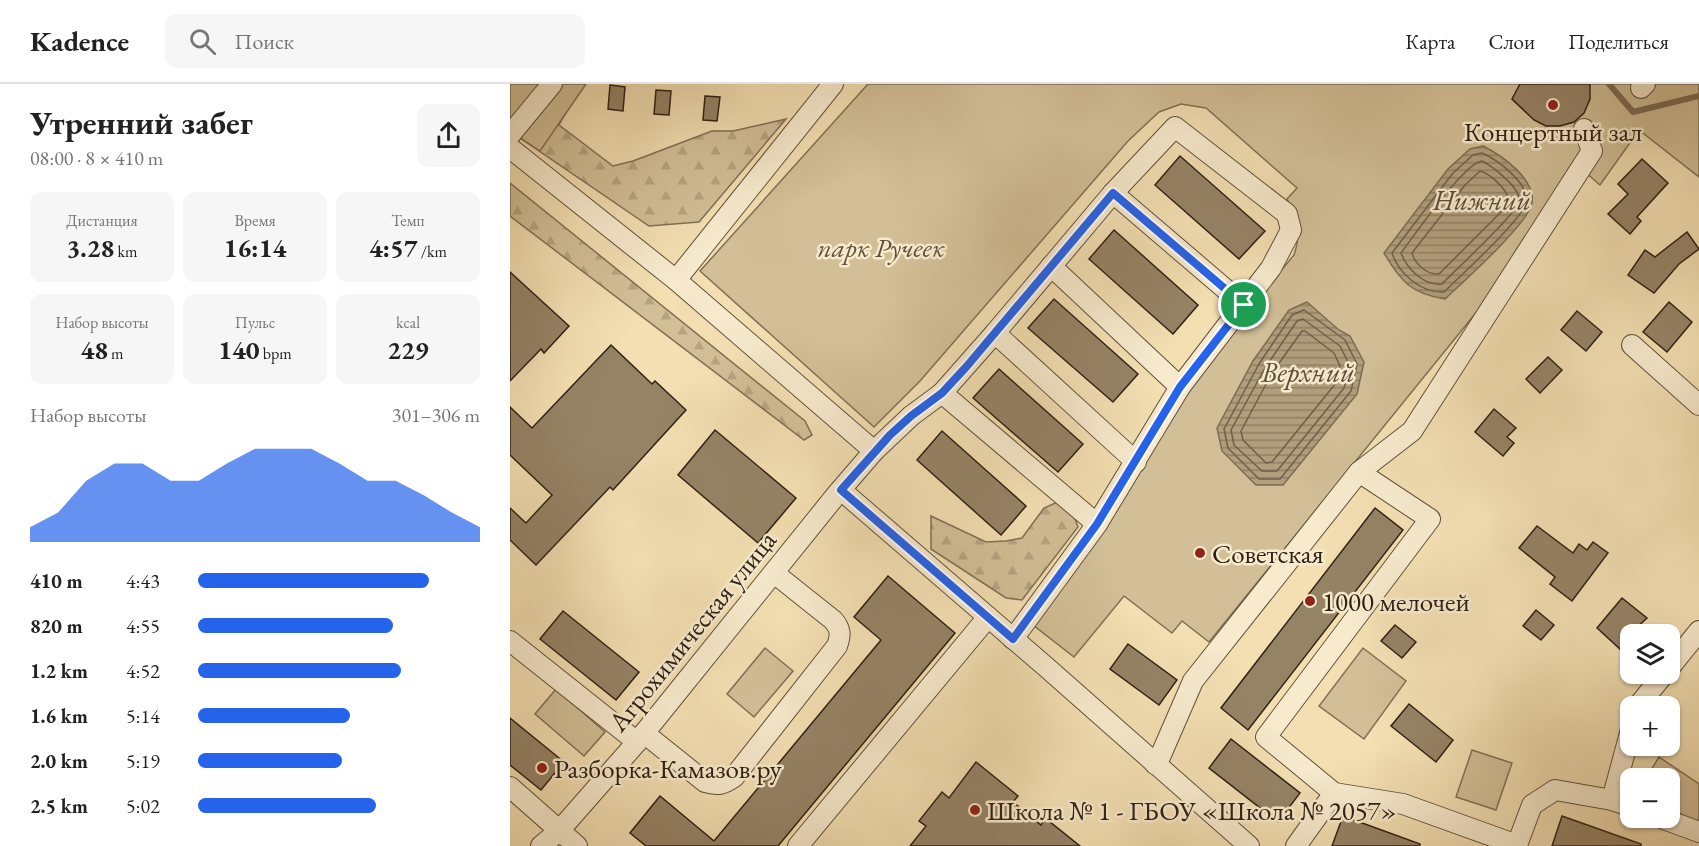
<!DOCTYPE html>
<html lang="ru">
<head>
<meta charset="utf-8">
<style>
  body { margin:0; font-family:"EB Garamond",serif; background:#f6f6f6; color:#222; height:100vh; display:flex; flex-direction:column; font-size:22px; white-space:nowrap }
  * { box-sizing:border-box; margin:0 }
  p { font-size:20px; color:#767676 }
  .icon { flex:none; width:33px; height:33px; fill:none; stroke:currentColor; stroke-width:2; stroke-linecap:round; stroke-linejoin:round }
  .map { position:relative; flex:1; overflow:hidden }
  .drawer { display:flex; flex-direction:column; background:#fff; width:510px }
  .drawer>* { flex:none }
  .buttons { position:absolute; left:1110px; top:540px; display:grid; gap:12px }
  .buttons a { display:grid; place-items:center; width:60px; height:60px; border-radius:12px; background:#fff; box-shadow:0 2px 4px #0004; font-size:30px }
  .pin { position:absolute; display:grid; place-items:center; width:51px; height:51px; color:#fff; margin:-26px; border:3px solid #fff; border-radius:50%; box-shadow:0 2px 6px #0007 }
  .round { display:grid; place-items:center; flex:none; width:63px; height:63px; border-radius:12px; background:#f6f6f6 }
  .overview { display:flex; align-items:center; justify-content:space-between; height:102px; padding:0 30px }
  h1 { font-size:33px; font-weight:700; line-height:45px }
  .figures { display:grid; grid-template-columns:repeat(3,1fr); gap:9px; height:102px; padding:6px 30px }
  .figures div { display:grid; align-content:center; border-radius:12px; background:#f6f6f6; text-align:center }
  .figures b { font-size:26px; font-weight:700 }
  .figures small { font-size:16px; font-weight:400 }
  .figures p { font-size:16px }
  .chart { height:168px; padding:12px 30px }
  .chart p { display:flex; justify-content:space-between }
  .chart svg { width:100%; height:108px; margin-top:6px; fill:#2563eb; opacity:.7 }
  ul { padding:0 30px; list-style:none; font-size:20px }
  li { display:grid; grid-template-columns:96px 72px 1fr; align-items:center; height:45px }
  li i { height:15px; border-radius:8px; background:#2563eb }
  header { display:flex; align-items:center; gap:36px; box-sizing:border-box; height:84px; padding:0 30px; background:#fff; border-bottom:2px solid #e0e0e0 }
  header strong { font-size:28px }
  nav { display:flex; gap:33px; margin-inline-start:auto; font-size:21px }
  .search { width:420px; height:54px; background:#f6f6f6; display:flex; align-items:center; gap:15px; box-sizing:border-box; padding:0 21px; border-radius:12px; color:#767676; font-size:22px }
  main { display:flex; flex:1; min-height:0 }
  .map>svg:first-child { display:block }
</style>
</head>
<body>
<header>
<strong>Kadence</strong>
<div class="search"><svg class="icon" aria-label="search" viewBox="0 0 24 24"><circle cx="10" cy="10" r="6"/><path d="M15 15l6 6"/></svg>Поиск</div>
<nav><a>Карта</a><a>Слои</a><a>Поделиться</a></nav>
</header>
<main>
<section class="drawer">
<div class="overview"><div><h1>Утренний забег</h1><p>08:00 · 8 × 410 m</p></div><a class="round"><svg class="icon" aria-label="share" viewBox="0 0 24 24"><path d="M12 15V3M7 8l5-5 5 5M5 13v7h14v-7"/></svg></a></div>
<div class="figures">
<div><p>Дистанция</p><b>3.28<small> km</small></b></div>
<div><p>Время</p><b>16:14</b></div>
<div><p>Темп</p><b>4:57<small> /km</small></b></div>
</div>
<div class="figures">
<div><p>Набор высоты</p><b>48<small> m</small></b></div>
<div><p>Пульс</p><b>140<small> bpm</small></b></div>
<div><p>kcal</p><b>229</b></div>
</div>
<div class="chart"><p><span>Набор высоты</span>301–306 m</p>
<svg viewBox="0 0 160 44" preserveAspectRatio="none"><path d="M0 44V38L10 32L20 19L30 12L40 12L50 19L60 19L70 12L80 6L90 6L100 6L110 12L120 19L130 19L140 25L150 32L160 38V44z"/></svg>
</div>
<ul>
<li><b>410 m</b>4:43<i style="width:82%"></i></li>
<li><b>820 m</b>4:55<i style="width:69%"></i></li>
<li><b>1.2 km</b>4:52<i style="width:72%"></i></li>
<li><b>1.6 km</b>5:14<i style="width:54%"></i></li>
<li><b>2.0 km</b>5:19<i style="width:51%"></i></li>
<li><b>2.5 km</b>5:02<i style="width:63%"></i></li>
</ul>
</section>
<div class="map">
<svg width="1189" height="762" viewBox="0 0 1189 762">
  <defs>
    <pattern id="forest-firs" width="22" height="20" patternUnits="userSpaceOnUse" patternTransform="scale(1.5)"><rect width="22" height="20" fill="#d2bf97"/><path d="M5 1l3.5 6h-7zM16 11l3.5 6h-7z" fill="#b5a481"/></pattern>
    <pattern id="water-rules" width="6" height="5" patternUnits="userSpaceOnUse" patternTransform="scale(1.5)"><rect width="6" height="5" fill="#b09e7c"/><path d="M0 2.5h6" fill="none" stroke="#908064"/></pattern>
  </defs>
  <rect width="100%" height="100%" fill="#f3dfb2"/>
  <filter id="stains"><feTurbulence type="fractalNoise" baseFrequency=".00333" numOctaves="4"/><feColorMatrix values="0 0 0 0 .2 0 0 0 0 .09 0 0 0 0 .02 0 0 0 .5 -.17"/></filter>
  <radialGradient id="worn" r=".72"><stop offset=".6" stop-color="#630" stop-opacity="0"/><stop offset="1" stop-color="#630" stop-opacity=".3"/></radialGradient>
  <g fill="url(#forest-firs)" stroke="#807055" stroke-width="1.5">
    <path d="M0,0H71L49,41L103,82L123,77L202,47H223L276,35L189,138L139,142L0,47Z"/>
    <path d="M0,99L295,337L302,351L294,356L0,132Z"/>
    <path d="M550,417L563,430L568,443L512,516L496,514L421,465V432L476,458L496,457L512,454L534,424Z"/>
  </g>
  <g fill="#d2bf97" stroke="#807055" stroke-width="1.5">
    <path d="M0,0H76L30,67L0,47Z"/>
    <path d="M358,0H1189V93L1129,46L1090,101L1067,81L1063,109L699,558L672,537L662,549L614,512L564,573L523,541L673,305L784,171C792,147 787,137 777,115L787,104L696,24L671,20L649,28L618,57L410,297L364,343L190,187Z"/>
    <path d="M255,564L283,587L244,633L217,610Z"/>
    <path d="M853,564L896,597L854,655L809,622Z"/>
    <path d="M46,605L95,648L74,672L25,630Z"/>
    <path d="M962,666L1002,679L986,726L946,713Z"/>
    <path d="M1149,673L1189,700V740L1160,724V694H1136Z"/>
  </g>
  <g fill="url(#water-rules)" stroke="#7c6c52" stroke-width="1.5">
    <path d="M973,62C991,71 1026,95 1022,119C1019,139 953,198 935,215C902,210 891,198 874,169L938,85L960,65Z"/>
    <path d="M797,218L829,246L840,252L854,278L847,310L773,401H746L712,367L707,344L743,277L779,226Z"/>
  </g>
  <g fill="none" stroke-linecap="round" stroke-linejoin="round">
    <g stroke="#705f48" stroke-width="1.5">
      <path d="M972,69C986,75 1021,100 1016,119C1012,136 950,192 934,208C911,209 889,190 882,169L943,89L963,71Z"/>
      <path d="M972,77C982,82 1012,105 1009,117C1005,132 946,185 932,200C914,202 897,185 891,169C904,152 954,79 972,77Z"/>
      <path d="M970,87C981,90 996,105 999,115L993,126L929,190C917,191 905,180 902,169L955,101Z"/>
      <path d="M794,226L835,256L847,280L841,307L770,395H749L718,364L714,345L749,280L782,231Z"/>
      <path d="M793,235L830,262L840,282L834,304L767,387H752L724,361L721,346L755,284L787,237Z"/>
      <path d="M792,247H795L824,269L830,282L826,299L762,378L756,379L733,356L731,347L762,289Z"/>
    </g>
    <path stroke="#7c6c52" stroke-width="6" d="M1099,0L1123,28L1189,12"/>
  </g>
  <g fill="#958366" stroke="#2f2013" stroke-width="1.5">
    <path d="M1010,0H1080V15L1074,29L1064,38L1050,42H1036L1024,36L1002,15Z"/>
    <path d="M100,1L115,3L113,27L98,25Z"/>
    <path d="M146,6L161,7L159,31L144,30Z"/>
    <path d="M195,12L210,13L207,37L193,36Z"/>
    <path d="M670,72L755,147L729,175L645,101Z"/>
    <path d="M1132,75L1158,99L1127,133L1131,137L1120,150L1098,130L1118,110L1108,100Z"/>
    <path d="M604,146L688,221L663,250L579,175Z"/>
    <path d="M1177,148L1189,165L1169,180L1144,209L1118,191L1135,166L1145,173Z"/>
    <path d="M0,188L59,242L34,269L31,265L0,297Z"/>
    <path d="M544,215L628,290L603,318L518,244Z"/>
    <path d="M1159,218L1182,238L1157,268L1133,248Z"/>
    <path d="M1067,227L1092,248L1076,267L1051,246Z"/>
    <path d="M101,261L142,300L145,297L176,326L103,406L100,403L26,481L0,456V424L16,439L42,411L0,371V323L22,344Z"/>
    <path d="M1038,273L1052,286L1030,309L1016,295Z"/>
    <path d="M489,285L573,360L548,388L463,314Z"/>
    <path d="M984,325L1006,344L997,353L1004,359L993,372L965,348Z"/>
    <path d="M205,346L286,414L248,459L168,391Z"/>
    <path d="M432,347L516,422L491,451L407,376Z"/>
    <path d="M865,424L893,446L738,646L711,624Z"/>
    <path d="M1027,442L1063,469L1069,460L1077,466L1083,458L1098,469L1062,517L1040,500L1045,493L1009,464Z"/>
    <path d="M378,492L445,549L268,762H136L120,749L150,712L204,757L371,556L344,533Z"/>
    <path d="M1112,514L1137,534L1120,550L1110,565L1087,544Z"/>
    <path d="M1026,526L1044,541L1031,556L1013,542Z"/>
    <path d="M53,527L129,588L106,616L30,555Z"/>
    <path d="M885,541L906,558L892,574L871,557Z"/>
    <path d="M618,560L667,596L649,621L600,585Z"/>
    <path d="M899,620L943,656L926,678L881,642Z"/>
    <path d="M0,634L54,678L31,706L0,681Z"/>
    <path d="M721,655L790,709L768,738L699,684Z"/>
    <path d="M466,678L508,712L503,718L531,741L535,734L570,762H400L416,742L409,737L432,708L439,714Z"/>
    <path d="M833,732L910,760V762H822Z"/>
    <path d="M1052,732L1131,760V762H1042Z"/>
  </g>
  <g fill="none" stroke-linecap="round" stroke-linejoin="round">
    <defs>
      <g id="minor">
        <path d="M1131,4L1135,0"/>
        <path d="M0,51L42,0"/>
        <path d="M0,64L166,196L364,367"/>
        <path d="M603,109L734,221"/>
        <path d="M541,182L670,303"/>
        <path d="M166,196L323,0"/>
        <path d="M485,249L626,378"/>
        <path d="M1122,261L1189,321"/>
        <path d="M432,309L587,440"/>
        <path d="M849,388L902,347L1082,67L1074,45"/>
        <path d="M331,406L535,582L739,762"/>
        <path d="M0,557L127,658"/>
        <path d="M1160,583L1189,547"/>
        <path d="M1128,622L1154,590"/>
        <path d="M134,649L195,698C208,702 214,700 224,693L327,562C331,551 331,545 323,536L264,489"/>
        <path d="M645,680L650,673L683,597L849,388L920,435L756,653L824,709"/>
        <path d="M0,703L67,762"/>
        <path d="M1102,716L1120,649"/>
        <path d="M1151,734L1189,748"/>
        <path d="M31,762L49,747L127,658L327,410L364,367L401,332L432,309L485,249L603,109L665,43L777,130L781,146L761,184L670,303L587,440L503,555"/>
        <path d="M288,762L478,533"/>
        <path d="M786,762L824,709L893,720L1007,761L1022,721L1045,706L1102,716L1120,722"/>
      </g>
    </defs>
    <use href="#minor" stroke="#60503b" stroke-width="22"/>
    <use href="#minor" stroke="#f7eacd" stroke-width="20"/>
  </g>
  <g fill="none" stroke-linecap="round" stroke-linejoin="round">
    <defs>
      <path id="route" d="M603,109L734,221L670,303L587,440L503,555L331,406L380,351L401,332L432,309L457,282Z"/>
    </defs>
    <use href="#route" stroke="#fff" stroke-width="12"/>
    <use href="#route" stroke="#2563eb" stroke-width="8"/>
  </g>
  <g fill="#8f2418" stroke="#f7eacd" stroke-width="2">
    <circle cx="1043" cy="21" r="6"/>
    <circle cx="690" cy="469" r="6"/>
    <circle cx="800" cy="517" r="6"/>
    <circle cx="32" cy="684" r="6"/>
    <circle cx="465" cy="726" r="6"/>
  </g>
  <g text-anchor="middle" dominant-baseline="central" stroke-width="5" stroke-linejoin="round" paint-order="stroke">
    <g font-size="27" fill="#2f2013" stroke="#f7eacd" text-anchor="start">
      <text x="1043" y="47" text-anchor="middle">Концертный зал</text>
      <text x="702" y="469">Советская</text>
      <text x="812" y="517">1000 мелочей</text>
      <text x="44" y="684">Разборка-Камазов.ру</text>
      <text x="477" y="726">Школа № 1 - ГБОУ «Школа № 2057»</text>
    </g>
    <g font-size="27" font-style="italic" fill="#60503b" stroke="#f7eacd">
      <text x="371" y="163">парк Ручеек</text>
    </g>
    <g font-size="27" fill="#2f2013" stroke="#f7eacd">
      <text transform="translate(182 547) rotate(-51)">Агрохимическая улица</text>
    </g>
    <g font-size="28" font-style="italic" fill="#5c4c38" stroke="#f7eacd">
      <text x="972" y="116">Нижний</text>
      <text x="798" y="288">Верхний</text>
    </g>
  </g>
  <rect width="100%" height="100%" filter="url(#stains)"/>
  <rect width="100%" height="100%" fill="url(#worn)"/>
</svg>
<div class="buttons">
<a><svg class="icon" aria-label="layers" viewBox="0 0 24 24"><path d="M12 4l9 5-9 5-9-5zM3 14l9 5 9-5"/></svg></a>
<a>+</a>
<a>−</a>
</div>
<div class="pin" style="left:734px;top:221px;background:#1e9e55"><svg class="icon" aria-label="arrive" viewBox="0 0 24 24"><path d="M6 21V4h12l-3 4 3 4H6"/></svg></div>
</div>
</main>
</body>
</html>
